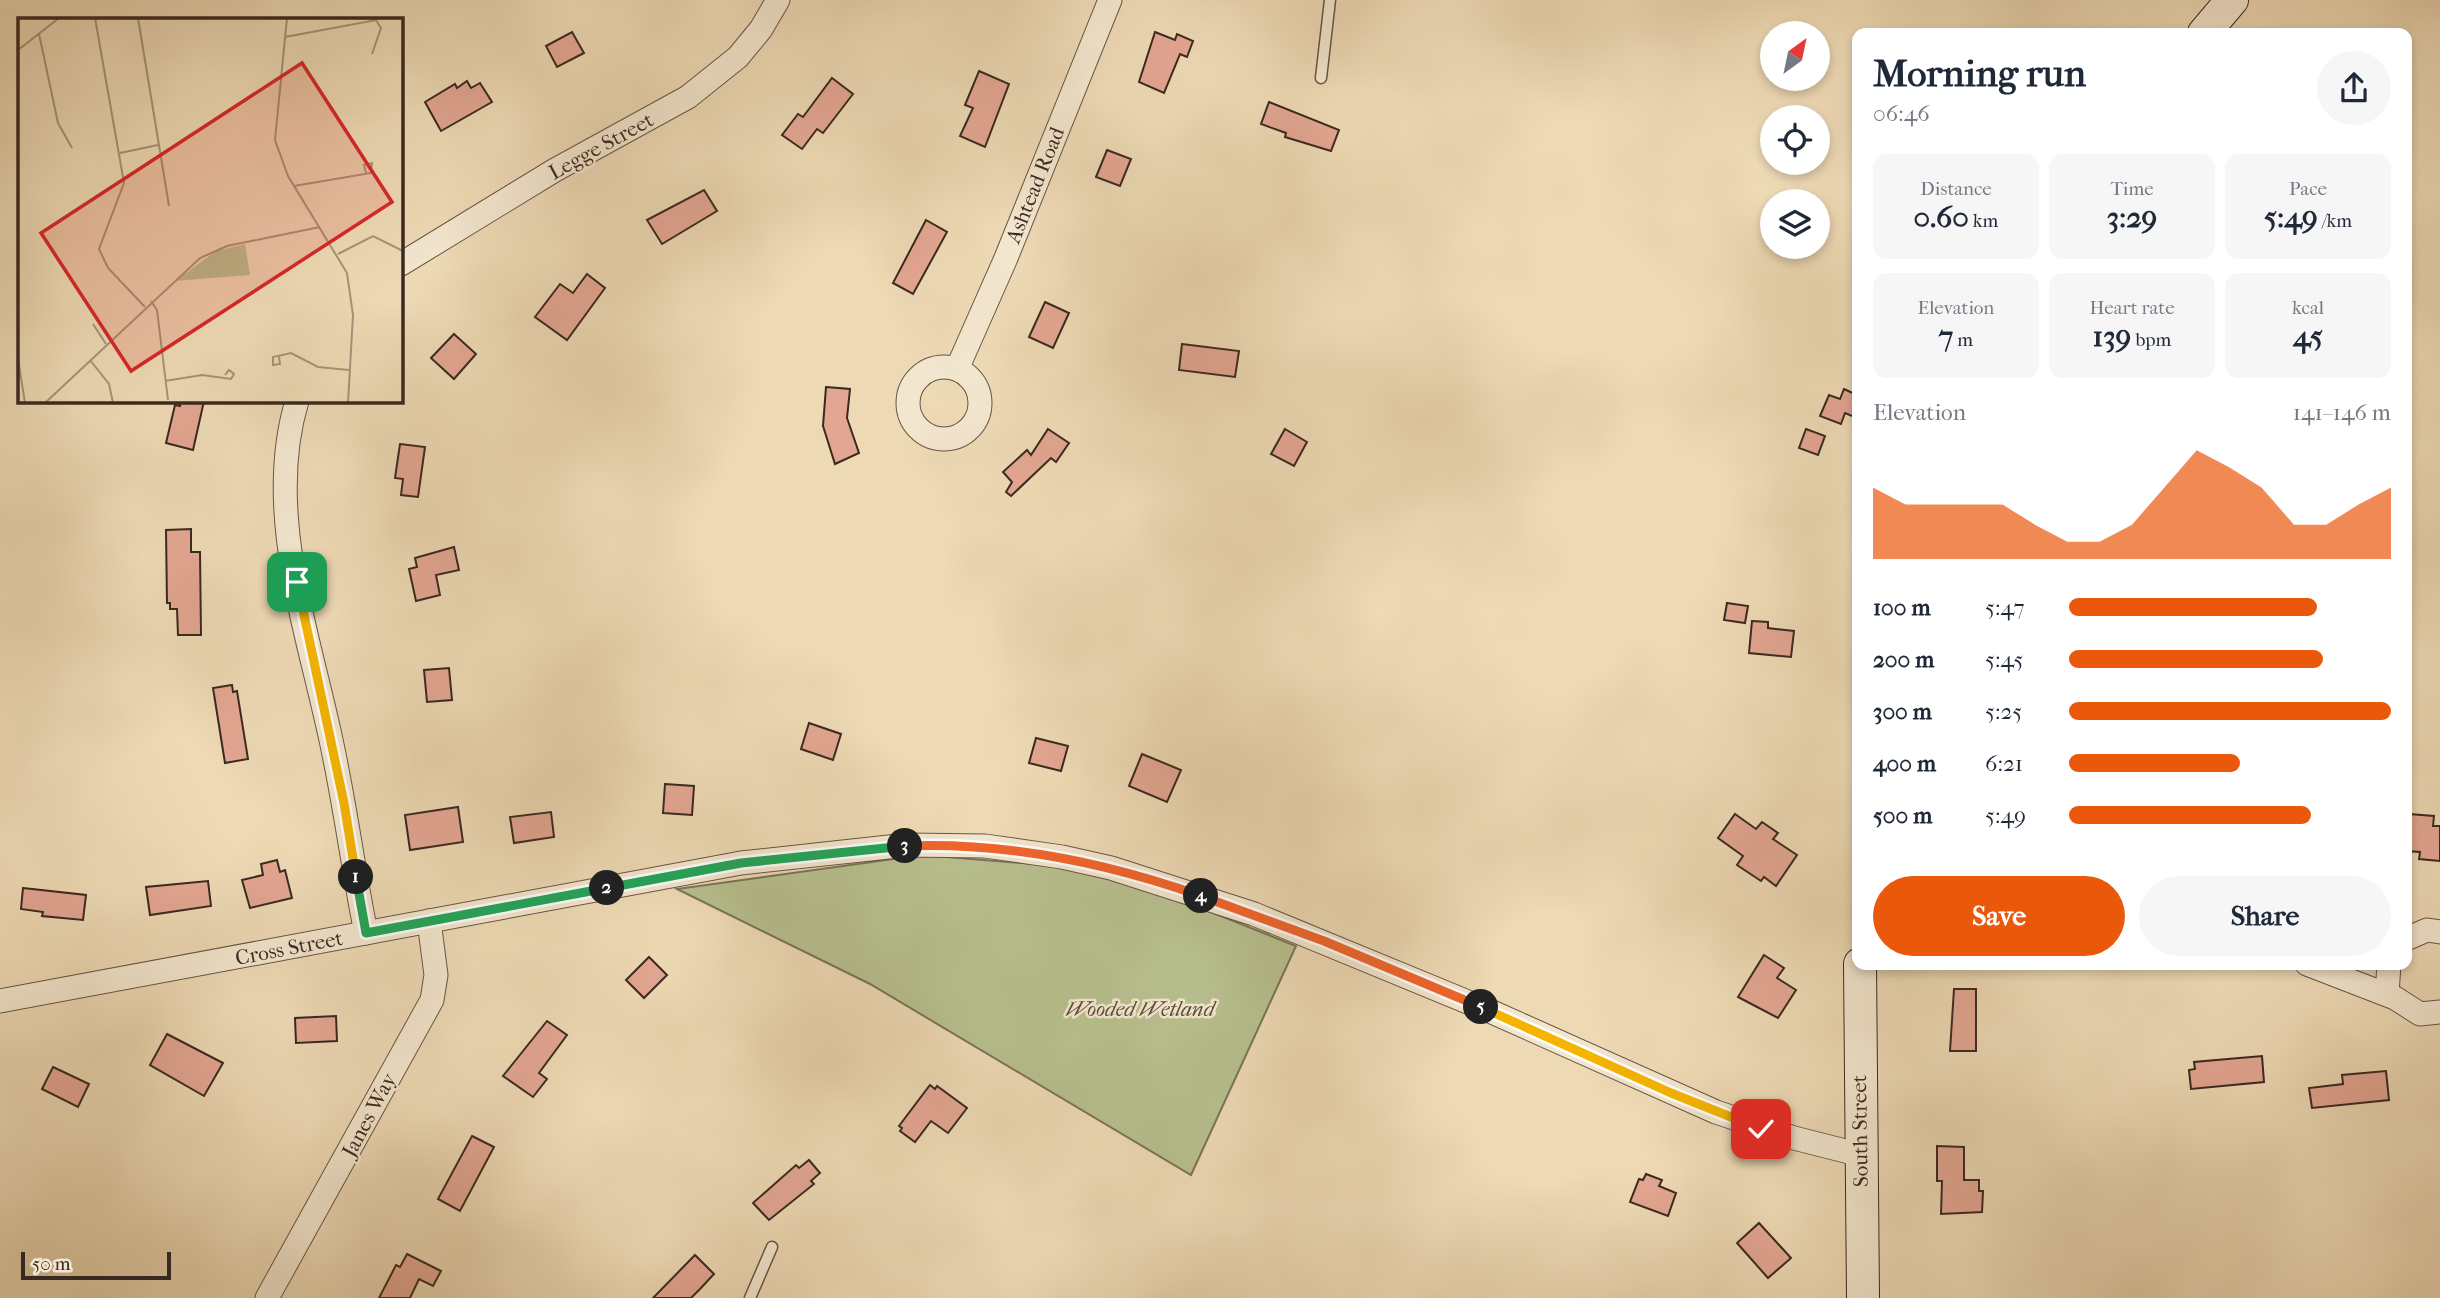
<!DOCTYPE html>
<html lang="en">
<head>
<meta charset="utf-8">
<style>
  body { margin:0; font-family:"IM FELL French Canon",serif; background:#f6f6f7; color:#1f2937; height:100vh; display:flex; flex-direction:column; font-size:26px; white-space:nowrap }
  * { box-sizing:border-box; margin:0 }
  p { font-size:23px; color:#747a83 }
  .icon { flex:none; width:38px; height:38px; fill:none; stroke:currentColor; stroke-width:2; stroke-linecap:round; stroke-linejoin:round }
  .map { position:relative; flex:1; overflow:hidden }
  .side { position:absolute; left:1852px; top:28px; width:560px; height:942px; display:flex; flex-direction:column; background:#fff; border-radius:14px; box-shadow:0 4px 10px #0003 }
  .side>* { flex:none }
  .needle { width:46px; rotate:33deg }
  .tools { position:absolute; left:1760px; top:21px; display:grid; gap:14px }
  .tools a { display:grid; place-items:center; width:70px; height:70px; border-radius:50%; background:#fff; box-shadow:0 4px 10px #0003; font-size:35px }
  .scale { position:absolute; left:21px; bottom:18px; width:150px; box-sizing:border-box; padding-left:7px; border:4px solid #3a2920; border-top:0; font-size:19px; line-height:24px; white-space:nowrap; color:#3a2920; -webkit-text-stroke:5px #f3e6ce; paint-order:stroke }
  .pin { position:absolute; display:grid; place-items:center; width:60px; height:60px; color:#fff; margin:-30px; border-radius:14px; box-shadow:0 4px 10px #0006 }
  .km { position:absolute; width:35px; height:35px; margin:-18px; border-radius:50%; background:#222; color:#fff; font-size:19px; line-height:35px; text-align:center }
  .round { display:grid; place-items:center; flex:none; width:74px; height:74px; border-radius:37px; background:#f6f6f7 }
  .overview { display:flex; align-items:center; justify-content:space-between; height:119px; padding:0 21px }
  h1 { font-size:38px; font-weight:700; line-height:52px }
  .figures { display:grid; grid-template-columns:repeat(3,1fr); gap:10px; height:119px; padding:7px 21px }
  .figures div { display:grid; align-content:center; border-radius:14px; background:#f6f6f7; text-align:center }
  .figures b { font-size:30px; font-weight:700 }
  .figures small { font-size:19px; font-weight:400 }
  .figures p { font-size:19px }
  .chart { height:196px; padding:14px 21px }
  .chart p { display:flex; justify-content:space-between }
  .chart svg { width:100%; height:126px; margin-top:7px; fill:#ea580c; opacity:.7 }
  .primary-button { display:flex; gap:14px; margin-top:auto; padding:14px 21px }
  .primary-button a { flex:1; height:80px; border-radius:42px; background:#ea580c; color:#fff; font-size:28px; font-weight:700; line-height:80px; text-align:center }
  .primary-button a+a { background:#f6f6f7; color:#1f2937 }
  ul { padding:0 21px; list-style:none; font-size:23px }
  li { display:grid; grid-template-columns:112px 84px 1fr; align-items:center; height:52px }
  li i { height:18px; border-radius:9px; background:#ea580c }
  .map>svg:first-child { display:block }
</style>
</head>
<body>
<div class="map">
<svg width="2440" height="1298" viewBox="0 0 2440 1298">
  <rect width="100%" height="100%" fill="#edd9b4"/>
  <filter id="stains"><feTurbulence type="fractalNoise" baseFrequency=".00286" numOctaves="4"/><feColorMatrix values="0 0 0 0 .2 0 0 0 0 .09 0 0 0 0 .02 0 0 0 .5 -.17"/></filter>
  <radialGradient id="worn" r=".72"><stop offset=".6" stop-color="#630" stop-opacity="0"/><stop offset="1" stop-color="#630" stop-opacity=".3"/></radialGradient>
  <path fill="#b7bf8e" stroke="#787457" stroke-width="2" d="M922,855L1072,867L1191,904L1296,946L1191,1175L870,984L677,889Z"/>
  <g fill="#e3a692" stroke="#3a2920" stroke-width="2">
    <path d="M572,32L584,53L557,67L546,46Z"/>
    <path d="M1155,32L1175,40L1177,34L1193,41L1187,57L1180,54L1164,93L1139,82Z"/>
    <path d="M979,71L1009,84L985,147L960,136L973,108L965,105Z"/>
    <path d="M832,78L853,94L823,133L817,129L802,149L782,135L798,114L803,117Z"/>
    <path d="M467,81L471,88L480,83L492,102L441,131L425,102L455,84L457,88Z"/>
    <path d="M1269,102L1339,130L1331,151L1285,137L1286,133L1261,124Z"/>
    <path d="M1107,150L1131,159L1120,186L1096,177Z"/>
    <path d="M704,190L717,211L662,244L647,220Z"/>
    <path d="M926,220L947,232L913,294L893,283Z"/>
    <path d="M587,274L605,288L567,340L535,317L560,284L573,293Z"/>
    <path d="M1045,302L1069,313L1053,348L1029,337Z"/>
    <path d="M454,334L476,354L454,379L431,358Z"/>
    <path d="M1182,344L1239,351L1235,377L1179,370Z"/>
    <path d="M826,387L850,389L847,418L859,453L835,464L823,426Z"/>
    <path d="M1844,389L1857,395V418L1845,413L1841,424L1820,416L1829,395L1840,399Z"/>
    <path d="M181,401H204L193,450L166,443L175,405L180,406Z"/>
    <path d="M1048,429L1069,443L1056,462L1051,458L1011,496L1006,492L1012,482L1003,472L1027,450L1031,455Z"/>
    <path d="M1285,429L1307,442L1294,466L1271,454Z"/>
    <path d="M1806,429L1825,436L1818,455L1799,448Z"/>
    <path d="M400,444L425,447L418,497L401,495L403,479L395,478Z"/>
    <path d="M191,529V552H200L201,635H178L177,609H170V603H167L166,530Z"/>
    <path d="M454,547L459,570L436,575L440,595L416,601L409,569L417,567L415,558Z"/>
    <path d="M1727,603L1748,606L1745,623L1724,620Z"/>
    <path d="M1752,621L1768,622V628L1794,631L1791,657L1749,653Z"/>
    <path d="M449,668L452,700L427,702L424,670Z"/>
    <path d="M232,685L233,692L237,691L248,759L225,763L213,688Z"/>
    <path d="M809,723L841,734L833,760L801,749Z"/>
    <path d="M1036,738L1068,746L1061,771L1029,763Z"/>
    <path d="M1142,754L1181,770L1167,802L1129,786Z"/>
    <path d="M665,784L694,786L692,815L663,813Z"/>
    <path d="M458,807L463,842L410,850L405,815Z"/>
    <path d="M551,812L554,837L514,843L510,817Z"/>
    <path d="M1735,814L1756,829L1762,822L1778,833L1773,839L1797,855L1776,886L1764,877L1761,881L1737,865L1743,856L1718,838Z"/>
    <path d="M2409,814L2434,816L2433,826H2440V861L2419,859L2420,852L2406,851Z"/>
    <path d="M277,860L280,872L285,870L292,898L250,908L242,880L263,875L261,864Z"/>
    <path d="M208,881L211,906L150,915L146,887Z"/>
    <path d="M23,888L86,895L83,920L42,916L43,912L21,909Z"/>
    <path d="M1764,955L1784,968L1777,978L1796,990L1778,1018L1738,997Z"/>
    <path d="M649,957L667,975L644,998L626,980Z"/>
    <path d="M1954,989H1976V1051H1950Z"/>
    <path d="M336,1016L337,1041L296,1043L295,1018Z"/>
    <path d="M547,1021L567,1035L539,1073L547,1079L533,1097L503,1076Z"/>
    <path d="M167,1034L223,1063L204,1096L150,1065Z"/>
    <path d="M2262,1056L2264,1082L2191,1089L2189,1070L2195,1069L2194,1062Z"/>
    <path d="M53,1067L89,1084L78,1107L42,1089Z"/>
    <path d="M2386,1071L2389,1100L2312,1108L2309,1088L2343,1084L2342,1075Z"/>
    <path d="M930,1085L935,1089L937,1086L967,1108L948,1133L931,1121L915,1142L900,1131L902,1128L899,1126Z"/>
    <path d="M472,1136L494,1147L460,1211L438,1199Z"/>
    <path d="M1937,1146L1964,1147V1180H1979V1191H1983L1982,1212L1941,1214L1942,1181H1937Z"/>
    <path d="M809,1160L820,1173L811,1181L814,1184L769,1220L753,1203L796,1165L799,1168Z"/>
    <path d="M1646,1174L1662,1180L1659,1186L1676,1193L1668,1216L1630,1202L1639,1179L1643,1180Z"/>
    <path d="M1759,1223L1791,1258L1768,1278L1737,1243Z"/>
    <path d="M407,1254L441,1271L433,1286L419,1279L410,1298H379L396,1265L400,1267Z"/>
    <path d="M695,1255L714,1274L700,1289L691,1298H653Z"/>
  </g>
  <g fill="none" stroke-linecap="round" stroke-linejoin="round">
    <defs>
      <g id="lane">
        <path d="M1321,78L1330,0"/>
        <path d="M750,1298L772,1247"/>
      </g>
      <g id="street">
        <path d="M401,264L555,170L688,97L738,57L761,29L778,0"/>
        <circle cx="944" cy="403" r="36"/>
        <path d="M957,369L1006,258L1110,0"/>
        <path d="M297,401C264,510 308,632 331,740C345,804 353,868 366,933"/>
        <path d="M2406,939L2427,930L2440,932"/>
        <path d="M2307,964L2395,998L2420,1014L2440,1012"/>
        <path d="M2387,994L2389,964"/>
        <path d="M0,1001L741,863L907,845L985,846L1062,857L1111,868L1254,914L1492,1012L1716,1112L1794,1138L1861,1155"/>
        <path d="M267,1298L432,1000L436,975L429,921"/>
      </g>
      <g id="secondary">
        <path d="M2204,33L2232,0"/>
        <path d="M1860,964L1863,1298"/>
      </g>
    </defs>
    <use href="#lane" stroke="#675545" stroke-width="13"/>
    <use href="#street" stroke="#675545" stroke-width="25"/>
    <use href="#secondary" stroke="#3a2920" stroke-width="34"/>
    <use href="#lane" stroke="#f3e6ce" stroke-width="10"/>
    <use href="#street" stroke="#f3e6ce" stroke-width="23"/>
    <use href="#secondary" stroke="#f3e6ce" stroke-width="32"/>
  </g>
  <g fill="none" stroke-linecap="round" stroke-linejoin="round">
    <defs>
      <path id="split-1" d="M297,582L344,803L356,877"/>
      <path id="split-2" d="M356,877L366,933L607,888"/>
      <path id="split-3" d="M607,888L741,863L905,846"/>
      <path id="split-4" d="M905,846C1007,842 1105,862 1201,896"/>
      <path id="split-5" d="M1201,896L1324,941L1481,1007"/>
      <path id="split-6" d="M1481,1007L1671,1093L1761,1129"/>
    </defs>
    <use href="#split-1" stroke="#fff" stroke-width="14"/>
    <use href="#split-2" stroke="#fff" stroke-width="14"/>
    <use href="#split-3" stroke="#fff" stroke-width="14"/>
    <use href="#split-4" stroke="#fff" stroke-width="14"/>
    <use href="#split-5" stroke="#fff" stroke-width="14"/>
    <use href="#split-6" stroke="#fff" stroke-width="14"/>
    <use href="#split-1" stroke="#f5b400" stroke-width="9"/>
    <use href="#split-2" stroke="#22a559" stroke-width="9"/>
    <use href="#split-3" stroke="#22a559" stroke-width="9"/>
    <use href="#split-4" stroke="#f0652b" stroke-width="9"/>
    <use href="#split-5" stroke="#f0652b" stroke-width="9"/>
    <use href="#split-6" stroke="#f5b400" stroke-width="9"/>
  </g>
  <g text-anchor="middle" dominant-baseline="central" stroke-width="5" stroke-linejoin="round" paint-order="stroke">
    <g font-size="21" fill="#3a2920" stroke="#f3e6ce">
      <text transform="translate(601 146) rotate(-29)">Legge Street</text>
      <text transform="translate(1035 185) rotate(-68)">Ashtead Road</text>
      <text transform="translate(289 948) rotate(-11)">Cross Street</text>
      <text transform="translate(369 1115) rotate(-62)">Janes Way</text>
      <text transform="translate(1860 1131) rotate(-91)">South Street</text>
    </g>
    <g font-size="21" font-style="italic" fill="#594e3c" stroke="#f3e6ce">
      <text x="1140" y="1009">Wooded Wetland</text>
    </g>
  </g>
  <g transform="translate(18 18)">
    <rect width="385" height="385" fill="#edd9b4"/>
    <path d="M227,226L232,257L157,263L198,233Z" fill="#b7bf8e"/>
    <path fill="none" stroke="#a59379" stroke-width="2" d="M77,0L106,165L81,231L90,250L127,289M120,0L151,188M269,0L257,122L270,158L329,255L335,297L330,385M21,16L40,105L54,130M267,19L358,2L363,10L354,36M0,32L41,0M102,135L140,127M276,168L353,155L354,145L346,147L348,155M320,236L355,218L385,233M133,283L139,292L150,382M75,306L88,326M261,339L262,346L255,347V339L273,335L300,349L331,352M0,341L7,385M72,342L91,366L95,385M147,363L184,357L213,361L216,356L211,352L207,357M27,385L182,240L209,228L302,209"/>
    <path fill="#d62828" fill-opacity="0.15" stroke="#d62828" stroke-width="3.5" d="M284,45L374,184L113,353L23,215Z"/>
    <rect width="385" height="385" fill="none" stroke="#3a2920" stroke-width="3.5"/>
  </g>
  <rect width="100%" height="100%" filter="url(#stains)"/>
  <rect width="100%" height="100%" fill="url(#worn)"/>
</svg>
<div class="tools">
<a><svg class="needle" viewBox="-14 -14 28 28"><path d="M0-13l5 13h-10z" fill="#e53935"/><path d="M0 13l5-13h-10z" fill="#747a83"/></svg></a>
<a><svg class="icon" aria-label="locate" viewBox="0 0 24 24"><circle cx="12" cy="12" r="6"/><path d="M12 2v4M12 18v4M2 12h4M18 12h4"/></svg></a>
<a><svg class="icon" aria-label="layers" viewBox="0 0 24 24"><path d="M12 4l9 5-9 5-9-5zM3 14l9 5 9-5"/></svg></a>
</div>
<div class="scale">50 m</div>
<div class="pin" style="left:297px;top:582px;background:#1e9e55"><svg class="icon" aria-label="arrive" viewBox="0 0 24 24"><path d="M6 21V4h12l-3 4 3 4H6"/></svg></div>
<div class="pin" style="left:1761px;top:1129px;background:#d93025"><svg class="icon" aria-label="check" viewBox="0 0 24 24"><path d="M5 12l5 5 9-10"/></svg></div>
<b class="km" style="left:356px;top:877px">1</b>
<b class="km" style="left:607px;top:888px">2</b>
<b class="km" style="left:905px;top:846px">3</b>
<b class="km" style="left:1201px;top:896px">4</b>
<b class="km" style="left:1481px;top:1007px">5</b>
<section class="side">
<div class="overview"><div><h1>Morning run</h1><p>06:46</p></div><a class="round"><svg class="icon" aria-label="share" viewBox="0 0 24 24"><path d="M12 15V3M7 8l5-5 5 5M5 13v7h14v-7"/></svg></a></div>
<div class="figures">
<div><p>Distance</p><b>0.60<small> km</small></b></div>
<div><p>Time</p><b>3:29</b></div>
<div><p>Pace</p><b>5:49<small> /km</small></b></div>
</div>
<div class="figures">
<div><p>Elevation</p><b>7<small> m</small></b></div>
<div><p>Heart rate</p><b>139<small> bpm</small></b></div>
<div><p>kcal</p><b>45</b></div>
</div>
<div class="chart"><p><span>Elevation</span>141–146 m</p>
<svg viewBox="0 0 160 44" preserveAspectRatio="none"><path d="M0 44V19L10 25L20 25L30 25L40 25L50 32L60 38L70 38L80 32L90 19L100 6L110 12L120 19L130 32L140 32L150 25L160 19V44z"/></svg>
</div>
<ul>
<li><b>100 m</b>5:47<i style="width:77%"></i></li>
<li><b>200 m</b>5:45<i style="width:79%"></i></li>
<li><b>300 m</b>5:25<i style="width:100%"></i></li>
<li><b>400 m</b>6:21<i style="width:53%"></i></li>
<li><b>500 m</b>5:49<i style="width:75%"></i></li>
</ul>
<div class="primary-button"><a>Save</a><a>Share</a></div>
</section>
</div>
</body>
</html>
